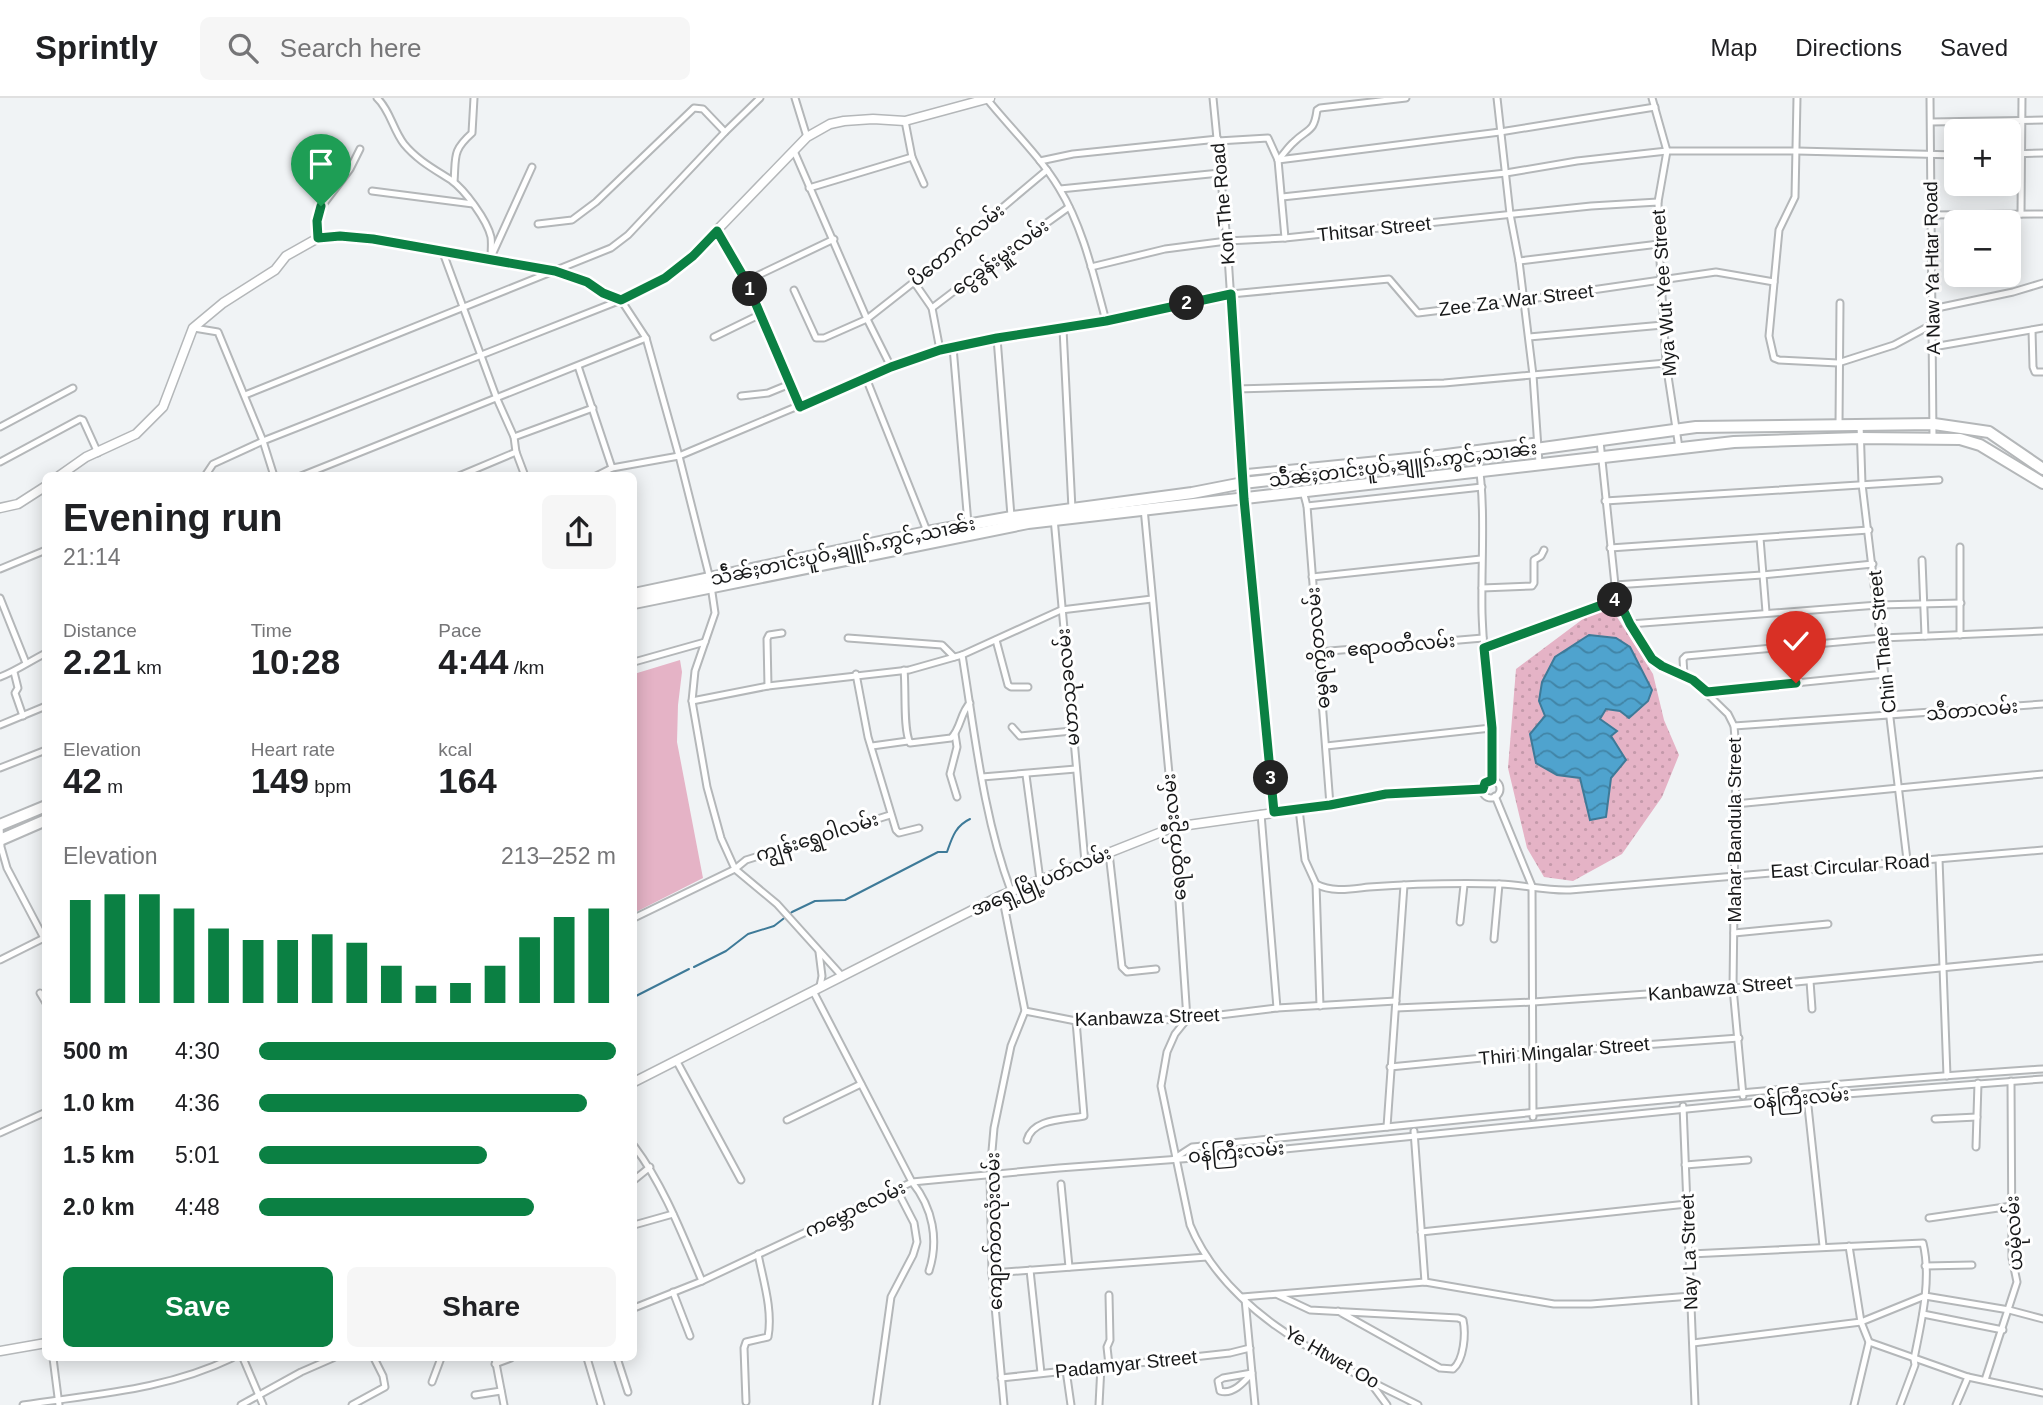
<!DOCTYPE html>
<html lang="en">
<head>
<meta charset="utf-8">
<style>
  body { margin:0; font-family:Helvetica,"Noto Sans Myanmar",sans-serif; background:#f6f6f6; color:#202124; height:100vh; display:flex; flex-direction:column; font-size:26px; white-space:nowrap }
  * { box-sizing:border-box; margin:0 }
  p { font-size:23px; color:#757577 }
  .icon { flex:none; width:38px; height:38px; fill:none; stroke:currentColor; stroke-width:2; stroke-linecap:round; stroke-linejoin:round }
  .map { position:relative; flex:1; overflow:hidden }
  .side { position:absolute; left:42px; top:374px; width:595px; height:889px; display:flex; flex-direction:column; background:#fff; border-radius:10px; box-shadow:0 4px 18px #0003 }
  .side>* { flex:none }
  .buttons { position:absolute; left:1944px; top:21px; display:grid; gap:14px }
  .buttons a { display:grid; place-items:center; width:77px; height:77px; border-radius:10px; background:#fff; box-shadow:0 4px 18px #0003; font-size:35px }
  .pin { position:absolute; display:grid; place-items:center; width:60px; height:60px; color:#fff; margin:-72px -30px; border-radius:50% 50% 50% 0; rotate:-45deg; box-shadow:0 0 7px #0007 }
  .pin .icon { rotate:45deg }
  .km { position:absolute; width:35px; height:35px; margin:-18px; border-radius:50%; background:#222; color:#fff; font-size:19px; line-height:35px; text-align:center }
  .round { display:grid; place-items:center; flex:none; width:74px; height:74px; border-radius:10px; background:#f6f6f6 }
  .overview { display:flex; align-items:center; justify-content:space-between; height:119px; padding:0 21px }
  h1 { font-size:38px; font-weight:800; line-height:52px }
  .metrics { display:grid; grid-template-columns:repeat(3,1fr); gap:10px; height:119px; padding:7px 21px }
  .metrics div { display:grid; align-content:center }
  .metrics b { font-size:35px; font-weight:800 }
  .metrics small { font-size:19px; font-weight:400 }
  .metrics p { font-size:19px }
  .chart { height:196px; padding:14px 21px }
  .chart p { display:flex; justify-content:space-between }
  .chart svg { width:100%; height:126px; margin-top:7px; stroke:#0b8043; stroke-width:6 }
  .action { display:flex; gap:14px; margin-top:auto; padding:14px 21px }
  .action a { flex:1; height:80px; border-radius:10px; background:#0b8043; color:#fff; font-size:28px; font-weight:800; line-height:80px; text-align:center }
  .action a+a { background:#f6f6f6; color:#202124 }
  ul { padding:0 21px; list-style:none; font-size:23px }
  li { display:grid; grid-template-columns:112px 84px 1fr; align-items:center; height:52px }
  li i { height:18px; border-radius:9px; background:#0b8043 }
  header { display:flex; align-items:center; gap:42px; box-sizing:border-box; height:98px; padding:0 35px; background:#fff; border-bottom:2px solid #e0e0e0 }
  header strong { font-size:33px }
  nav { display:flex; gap:38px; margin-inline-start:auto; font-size:24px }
  .search { width:490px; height:63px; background:#f6f6f6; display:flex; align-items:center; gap:18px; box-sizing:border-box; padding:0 24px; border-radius:10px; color:#757577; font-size:26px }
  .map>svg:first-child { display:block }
</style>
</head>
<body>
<header>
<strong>Sprintly</strong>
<div class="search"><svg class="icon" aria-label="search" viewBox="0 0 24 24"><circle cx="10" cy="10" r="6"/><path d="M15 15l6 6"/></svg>Search here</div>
<nav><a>Map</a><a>Directions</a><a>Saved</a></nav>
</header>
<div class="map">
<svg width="2043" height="1307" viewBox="0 0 2043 1307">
  <defs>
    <pattern id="grass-dots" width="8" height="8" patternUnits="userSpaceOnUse" patternTransform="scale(1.75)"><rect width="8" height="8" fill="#e5b3c6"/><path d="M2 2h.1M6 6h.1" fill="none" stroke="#c499aa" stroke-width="1.8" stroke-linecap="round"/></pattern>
    <pattern id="water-waves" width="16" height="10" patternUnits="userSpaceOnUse" patternTransform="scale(1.75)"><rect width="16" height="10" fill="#4fa3ce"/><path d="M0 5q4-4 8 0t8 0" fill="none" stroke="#4184a6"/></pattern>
  </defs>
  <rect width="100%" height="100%" fill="#f0f3f5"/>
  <path fill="url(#grass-dots)" d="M1607,503L1653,576L1664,622L1679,657L1662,699L1622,756L1573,783L1544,779L1527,750L1508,670L1516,571Z"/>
  <path fill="#e5b3c6" d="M680,562L682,574L678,607L677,644L703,780L634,815V576Z"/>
  <path fill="url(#water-waves)" stroke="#3e7a98" stroke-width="2" d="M1589,537L1616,540L1630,549L1652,592L1648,603L1629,620L1620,613L1606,611L1600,621L1617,633L1611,638L1626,662L1611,680L1606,719L1590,722L1580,680L1557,677L1536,665L1530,636L1545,618L1539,603L1542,584L1555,559Z"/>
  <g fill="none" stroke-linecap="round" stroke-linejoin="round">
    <g stroke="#3e7a98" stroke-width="2">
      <path d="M694,869L726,853L748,836L774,828L792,814L815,803L845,802L938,754H947C952,740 955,728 970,721"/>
      <path d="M636,898L689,871"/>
    </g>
    <defs>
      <g id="street">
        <path d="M377,0C390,12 393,32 404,46C417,62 434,71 451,82C465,92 487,122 491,139C492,145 491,153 491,160"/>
        <path d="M795,0L807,39"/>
        <path d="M1213,0L1227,143L1244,402L1274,714"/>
        <path d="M1497,0L1510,116L1519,163L1533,277L1539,365"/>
        <path d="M1652,0L1667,53L1658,104L1659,146L1666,265L1679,350"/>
        <path d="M1797,0L1795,99L1779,132L1769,238L1774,260L1779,262L1838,265L1894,247L1933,226"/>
        <path d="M1930,0L1933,339"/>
        <path d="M987,1C1011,31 1039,57 1059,90C1083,129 1094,179 1106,223"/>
        <path d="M905,23L912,59L924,86"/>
        <path d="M1931,24L2043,22"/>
        <path d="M1218,43L1268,40L1278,62L1285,140"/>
        <path d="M794,53L867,221L891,269"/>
        <path d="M2009,56L2043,55"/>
        <path d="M1278,62L1500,34L1655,9"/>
        <path d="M1278,62C1284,56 1288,49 1294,44C1308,30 1314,35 1317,12L1320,10L1406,0"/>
        <path d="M1040,63L1073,56L1218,41"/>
        <path d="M454,84C456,58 452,53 472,35L474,0"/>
        <path d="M809,90L912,59"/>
        <path d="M1060,91L1220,75"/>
        <path d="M372,93L473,106"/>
        <path d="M1282,99L1506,75L1577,63L1667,53H1797L1956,57"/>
        <path d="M2021,116L2022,0"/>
        <path d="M1931,117L2043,116"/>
        <path d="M538,126L572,122L596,104L694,10L703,11L725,34"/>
        <path d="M717,133L746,183L800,309"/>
        <path d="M318,140L317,123L322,108L350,71L360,51"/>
        <path d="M442,152L497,301L514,339L516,354L525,378"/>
        <path d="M492,157L532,69"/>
        <path d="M1519,163L1659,146"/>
        <path d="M1091,169L1165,151L1227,143L1285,140L1591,108L1658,104"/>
        <path d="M746,183L834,141"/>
        <path d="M914,184L932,210L940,252"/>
        <path d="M794,192L816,240H824L867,221L914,184L1047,72"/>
        <path d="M932,210L991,165L1069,109"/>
        <path d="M1932,211L2013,194L2043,185"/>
        <path d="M194,230L218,234L263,343L274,378"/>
        <path d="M1063,231L1072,411"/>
        <path d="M2032,232L2033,269L2035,274H2043"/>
        <path d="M714,239L761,216"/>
        <path d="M1529,239L1663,227"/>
        <path d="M997,240L1011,418"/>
        <path d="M953,249L968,426"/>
        <path d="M1933,249L2043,230"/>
        <path d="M578,268L612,370"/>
        <path d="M866,280L927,433"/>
        <path d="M1236,291L1444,285L1666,265"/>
        <path d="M245,297L611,150L628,137L725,34L760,0"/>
        <path d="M741,298L768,295L790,286"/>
        <path d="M1860,326L1862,386L1907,762"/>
        <path d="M1839,327L1840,205"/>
        <path d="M0,329L73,290"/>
        <path d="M514,339L593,310"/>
        <path d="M1600,343L1615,487L1623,513L1652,561L1662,568L1693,582L1728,616L1734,628L1736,652L1733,890L1743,998"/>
        <path d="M1478,359C1486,410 1481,463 1482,515C1484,571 1491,626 1492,682"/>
        <path d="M0,364L80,321L83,322L98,355"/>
        <path d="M1242,375L1434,356L1537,343"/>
        <path d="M205,378L213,366L263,343L621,202L646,240L679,358L710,481L715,515L695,573L692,603L707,689L721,740L735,771L777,806L841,877"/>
        <path d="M301,378L646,240"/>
        <path d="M459,378L516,354"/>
        <path d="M596,378L612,370L679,358L891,269L940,252L997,240L1106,223L1231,196L1389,181L1418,215L1523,202L1716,174L1774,184"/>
        <path d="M1303,393L1307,408L1330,707"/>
        <path d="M1605,403L1939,382"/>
        <path d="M1307,408L1482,389"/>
        <path d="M1144,410L1174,729L1187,921L1175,936L1167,954L1161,988L1190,1127C1228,1219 1335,1265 1418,1307"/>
        <path d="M1054,420L1085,764"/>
        <path d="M1760,440L1766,514"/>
        <path d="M1960,449V537"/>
        <path d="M1610,450L1869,432"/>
        <path d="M1922,462L1925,538"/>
        <path d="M0,471L46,452"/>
        <path d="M1312,479L1481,461"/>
        <path d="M1615,487L1762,477L1873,466"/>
        <path d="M1482,490L1532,488L1534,485V462L1541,458L1544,452"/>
        <path d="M0,500L26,565"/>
        <path d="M1630,526L1878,507L1961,505"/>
        <path d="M848,540L942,547L954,559"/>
        <path d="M996,542L1008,587L1011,589H1028"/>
        <path d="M1484,550L1618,501"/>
        <path d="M1318,554L1483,540"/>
        <path d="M962,557C975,636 983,718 1011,793"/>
        <path d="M634,564L705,544"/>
        <path d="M904,572C906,591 903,632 910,645L951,640C961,631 960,615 970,605"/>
        <path d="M14,574L18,590L15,595L23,618"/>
        <path d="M856,576L868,639L896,732L899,735L919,730"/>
        <path d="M1684,577L1683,561L1686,558L1882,540L2043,533"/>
        <path d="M0,579C16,573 30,563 46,555"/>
        <path d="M768,588L767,541L769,537L782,535"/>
        <path d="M1707,594L1885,576"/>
        <path d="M692,603L768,588L909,572L962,557L1061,512L1152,501"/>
        <path d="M0,627L46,608"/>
        <path d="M1734,628L2043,606"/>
        <path d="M1012,629L1020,638L1072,633"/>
        <path d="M955,636L957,649L950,676L957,699"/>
        <path d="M872,648L908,643"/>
        <path d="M1326,648L1491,630"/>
        <path d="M0,670L46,652"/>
        <path d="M1026,677L1040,782"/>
        <path d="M982,679L1076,671"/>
        <circle cx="1491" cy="691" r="9"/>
        <path d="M1495,698L1532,788L1533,1019"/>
        <path d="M1735,706L2043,676"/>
        <path d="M1299,711L1305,762L1316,786L1320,908"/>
        <path d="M1261,716L1277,910"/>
        <path d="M0,728L1,749L7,770L46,844"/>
        <path d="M1109,755L1122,869L1127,874L1156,871"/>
        <path d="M1939,761L1947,978"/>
        <path d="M1316,786C1333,795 1351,791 1369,789C1412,786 1456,785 1500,786C1524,787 1547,793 1570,792L2043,752"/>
        <path d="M1002,797L1025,913L1011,948L994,1030L990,1076L992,1175L1004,1307"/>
        <path d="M634,820L735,771L746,762L890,717"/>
        <path d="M1460,824L1464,787"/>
        <path d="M1734,835L1828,826"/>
        <path d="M1494,841L1499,786"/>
        <path d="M819,854L822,878L820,888"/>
        <path d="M0,862L46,839"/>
        <path d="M1810,883L1812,911"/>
        <path d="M813,893L912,1084C933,1110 939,1142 929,1173"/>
        <path d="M40,895L46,905"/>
        <path d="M1396,910L1533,904L1733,890L2043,860"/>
        <path d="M1025,913L1076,923L1102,924L1187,921L1277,910L1396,903"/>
        <path d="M676,962L741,1082"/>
        <path d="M1390,969L1534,955L1739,940"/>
        <path d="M1807,999L1823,1148"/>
        <path d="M1683,1008L1695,1307"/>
        <path d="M1935,1021L1977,1019"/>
        <path d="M787,1022L861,986"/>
        <path d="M1387,1029L1404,787"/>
        <path d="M1414,1033L1425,1184"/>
        <path d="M0,1035L46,1014"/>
        <path d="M1027,1042C1033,1020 1065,1022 1084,1018L1076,923"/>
        <path d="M634,1048C664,1088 682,1136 702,1183"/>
        <path d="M1976,1049L1978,985"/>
        <path d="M1175,1060L1192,1049C1475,1020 1759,990 2043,971"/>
        <path d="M1685,1067L1748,1062"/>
        <path d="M634,1082L650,1069"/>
        <path d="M1061,1086L1069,1169"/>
        <path d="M1929,1120L2012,1108"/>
        <path d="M634,1127L673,1116"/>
        <path d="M1421,1134L1687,1106"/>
        <path d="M1849,1148L1861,1224L1869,1244L1854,1307"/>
        <path d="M1690,1156L1923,1145C1932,1182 1921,1225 1914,1261L1915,1267L1900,1307"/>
        <path d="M1925,1168L1972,1167"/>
        <path d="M1030,1172L1041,1275"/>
        <path d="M992,1175L1207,1159"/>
        <path d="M673,1194L690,1238"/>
        <path d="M1278,1197L1310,1212L1458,1220L1463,1222C1466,1236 1464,1262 1453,1271L1440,1270L1338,1213"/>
        <path d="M1242,1199L1425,1184L1554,1206H1591L1691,1198"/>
        <path d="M1245,1201L1255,1307"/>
        <path d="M634,1210L702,1183L912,1084L1059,1070L1194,1060L1807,999L2043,981"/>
        <path d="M1923,1216L2003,1232"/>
        <path d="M1869,1244L1968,1279L2043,1295"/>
        <path d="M1693,1245L1861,1224L1925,1198L2009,1212L2043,1221"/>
        <path d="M53,1260L59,1307"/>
        <path d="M243,1260L263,1307"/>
        <path d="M495,1260L504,1307"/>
        <path d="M587,1260L601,1307"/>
        <path d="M617,1260L628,1294"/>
        <path d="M495,1266L511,1260"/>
        <path d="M1109,1267L1107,1249L1110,1242L1109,1197"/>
        <path d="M1066,1272L1071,1307"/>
        <path d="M1252,1275C1244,1284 1233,1297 1220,1293L1218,1283L1223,1280Z"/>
        <path d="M1001,1280L1230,1255L1250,1250"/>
        <path d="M1985,1282L2017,1184L2012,1160L2011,983"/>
        <path d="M432,1284L441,1260"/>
        <path d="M1370,1284L1387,1307"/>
        <path d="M475,1297L501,1293"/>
        <path d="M746,1304L744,1250L746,1244L768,1239C773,1212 763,1182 758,1156"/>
        <path d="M23,1307C95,1296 166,1292 232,1260"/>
        <path d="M241,1307L301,1274L333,1260"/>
        <path d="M352,1307L385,1289L383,1278L374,1260"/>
        <path d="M876,1307L891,1199L913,1157L917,1144L914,1125L897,1092"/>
        <path d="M1099,1307L1101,1268"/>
        <path d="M1956,1307L1968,1279"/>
      </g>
      <g id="secondary">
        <path d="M59,378L86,359L136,336L163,309L193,230L223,205L275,172L286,158L318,140L340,138L373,141L555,173L587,184L603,195L621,202L665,180L693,157L807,39L830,26L844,23L873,21L905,23L990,0"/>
        <path d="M0,410L18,406L46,388"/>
        <path d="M634,984L1002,797L1174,729L1330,707L1386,696L1483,691"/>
        <path d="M0,1253L46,1245"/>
      </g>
      <g id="highway">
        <path d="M634,496L927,434L1012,419L1192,395L1243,385L1478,359L1696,329L1934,326L1989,334L2043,371"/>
        <path d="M634,505L1028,425L1734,344L1860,340L1960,341L1980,347L2043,385"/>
        <path d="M0,727L46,708"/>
        <path d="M0,742L46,722"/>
      </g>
    </defs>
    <use href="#street" stroke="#b4b7b9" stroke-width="9"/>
    <use href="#secondary" stroke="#b4b7b9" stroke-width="11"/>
    <use href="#highway" stroke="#b4b7b9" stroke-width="14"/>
    <use href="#street" stroke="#fff" stroke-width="5"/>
    <use href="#secondary" stroke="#fff" stroke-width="8"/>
    <use href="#highway" stroke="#fff" stroke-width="10"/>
  </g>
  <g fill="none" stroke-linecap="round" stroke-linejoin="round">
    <defs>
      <path id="route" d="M321,108L317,123L318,140L340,138L373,141L555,173L587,184L603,195L621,202L665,180L693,158L717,133L746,183L800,309L891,269L940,252L997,240L1106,223L1231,196L1244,401L1274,714L1330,707L1386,696L1483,691L1485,685L1492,682V630L1484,550L1618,501L1630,526L1652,561L1662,568L1693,582L1707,594L1796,585"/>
    </defs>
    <use href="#route" stroke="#fff" stroke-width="14"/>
    <use href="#route" stroke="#0b8043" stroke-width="9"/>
  </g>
  <g text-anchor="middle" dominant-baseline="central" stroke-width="6" stroke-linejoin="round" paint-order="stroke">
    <g font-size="19" fill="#18191a" stroke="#fff">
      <text transform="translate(1223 106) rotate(-95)">Kon The Road</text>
      <text transform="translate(1374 131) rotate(-6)">Thitsar Street</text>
      <text transform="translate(957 147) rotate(-40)">ပိတောက်လမ်း</text>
      <text transform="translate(1000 159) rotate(-36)">ငွေခွန်းမှူးလမ်း</text>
      <text transform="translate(1932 170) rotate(-91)">A Naw Ya Htar Road</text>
      <text transform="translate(1664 195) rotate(-94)">Mya Wut Yee Street</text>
      <text transform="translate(1516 202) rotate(-7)">Zee Za War Street</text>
      <text transform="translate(1403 366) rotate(-7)">သဵႅၼ်ႈတၢင်းပူဝ်ႇၶျူၵ်ႉဢွင်ႇသၢၼ်း</text>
      <text transform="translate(843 453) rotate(-12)">သဵႅၼ်ႈတၢင်းပူဝ်ႇၶျူၵ်ႉဢွင်ႇသၢၼ်း</text>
      <text transform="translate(1882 544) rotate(-96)">Chin Thae Street</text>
      <text transform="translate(1401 547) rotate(-5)">ဧရာဝတီလမ်း</text>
      <text transform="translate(1318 550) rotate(-95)">ဓမ္မရက္ခိတလမ်း</text>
      <text transform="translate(1068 589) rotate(-95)">မဟာသုခလမ်း</text>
      <text transform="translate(1972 612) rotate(-5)">သီတာလမ်း</text>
      <text transform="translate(1734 732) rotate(-90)">Mahar Bandula Street</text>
      <text transform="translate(817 739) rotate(-17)">ကျွန်းရွှေဝါလမ်း</text>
      <text transform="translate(1174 739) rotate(-95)">ရေထွက်ဦးလမ်း</text>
      <text transform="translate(1850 768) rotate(-4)">East Circular Road</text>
      <text transform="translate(1041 783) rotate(-23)">အရှေ့မြို့ပတ်လမ်း</text>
      <text transform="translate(1720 890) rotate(-5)">Kanbawza Street</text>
      <text transform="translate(1147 919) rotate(-2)">Kanbawza Street</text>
      <text transform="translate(1564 953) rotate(-5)">Thiri Mingalar Street</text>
      <text transform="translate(1801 1000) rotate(-5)">ဝန်ကြီးလမ်း</text>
      <text transform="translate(1236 1054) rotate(-5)">ဝန်ကြီးလမ်း</text>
      <text transform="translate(855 1111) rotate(-25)">ကမ္ဘောဇလမ်း</text>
      <text transform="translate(994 1133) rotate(-91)">ကျောက်တလုံးလမ်း</text>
      <text transform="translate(2014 1135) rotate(-93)">ယမုံလမ်း</text>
      <text transform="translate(1689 1154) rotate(-92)">Nay La Street</text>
      <text transform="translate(1332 1259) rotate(30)">Ye Htwet Oo</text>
      <text transform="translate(1126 1266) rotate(-6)">Padamyar Street</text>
    </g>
  </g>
</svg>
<div class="buttons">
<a>+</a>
<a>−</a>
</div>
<div class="pin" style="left:321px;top:108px;background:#1e9e55"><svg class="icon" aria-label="arrive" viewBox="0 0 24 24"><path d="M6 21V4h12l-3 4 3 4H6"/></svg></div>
<div class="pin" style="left:1796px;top:585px;background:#d93025"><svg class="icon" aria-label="check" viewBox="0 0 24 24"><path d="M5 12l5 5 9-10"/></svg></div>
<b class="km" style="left:750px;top:191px">1</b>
<b class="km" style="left:1187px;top:205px">2</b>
<b class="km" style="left:1271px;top:680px">3</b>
<b class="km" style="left:1615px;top:502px">4</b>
<section class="side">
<div class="overview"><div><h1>Evening run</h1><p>21:14</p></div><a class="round"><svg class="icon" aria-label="share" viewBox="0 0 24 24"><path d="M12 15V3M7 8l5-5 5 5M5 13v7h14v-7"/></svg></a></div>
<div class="metrics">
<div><p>Distance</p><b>2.21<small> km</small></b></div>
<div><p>Time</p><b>10:28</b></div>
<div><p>Pace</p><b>4:44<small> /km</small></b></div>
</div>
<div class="metrics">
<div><p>Elevation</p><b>42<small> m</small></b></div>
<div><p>Heart rate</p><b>149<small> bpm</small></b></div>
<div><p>kcal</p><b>164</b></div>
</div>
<div class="chart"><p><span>Elevation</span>213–252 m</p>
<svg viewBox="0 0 160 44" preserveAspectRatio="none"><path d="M5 44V8M15 44V6M25 44V6M35 44V11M45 44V18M55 44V22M65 44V22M75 44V20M85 44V23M95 44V31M105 44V38M115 44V37M125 44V31M135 44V21M145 44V14M155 44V11"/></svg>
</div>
<ul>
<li><b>500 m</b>4:30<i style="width:100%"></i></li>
<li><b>1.0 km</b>4:36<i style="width:92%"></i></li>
<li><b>1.5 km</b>5:01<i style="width:64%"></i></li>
<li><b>2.0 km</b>4:48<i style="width:77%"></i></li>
</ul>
<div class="action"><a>Save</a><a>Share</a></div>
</section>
</div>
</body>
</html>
